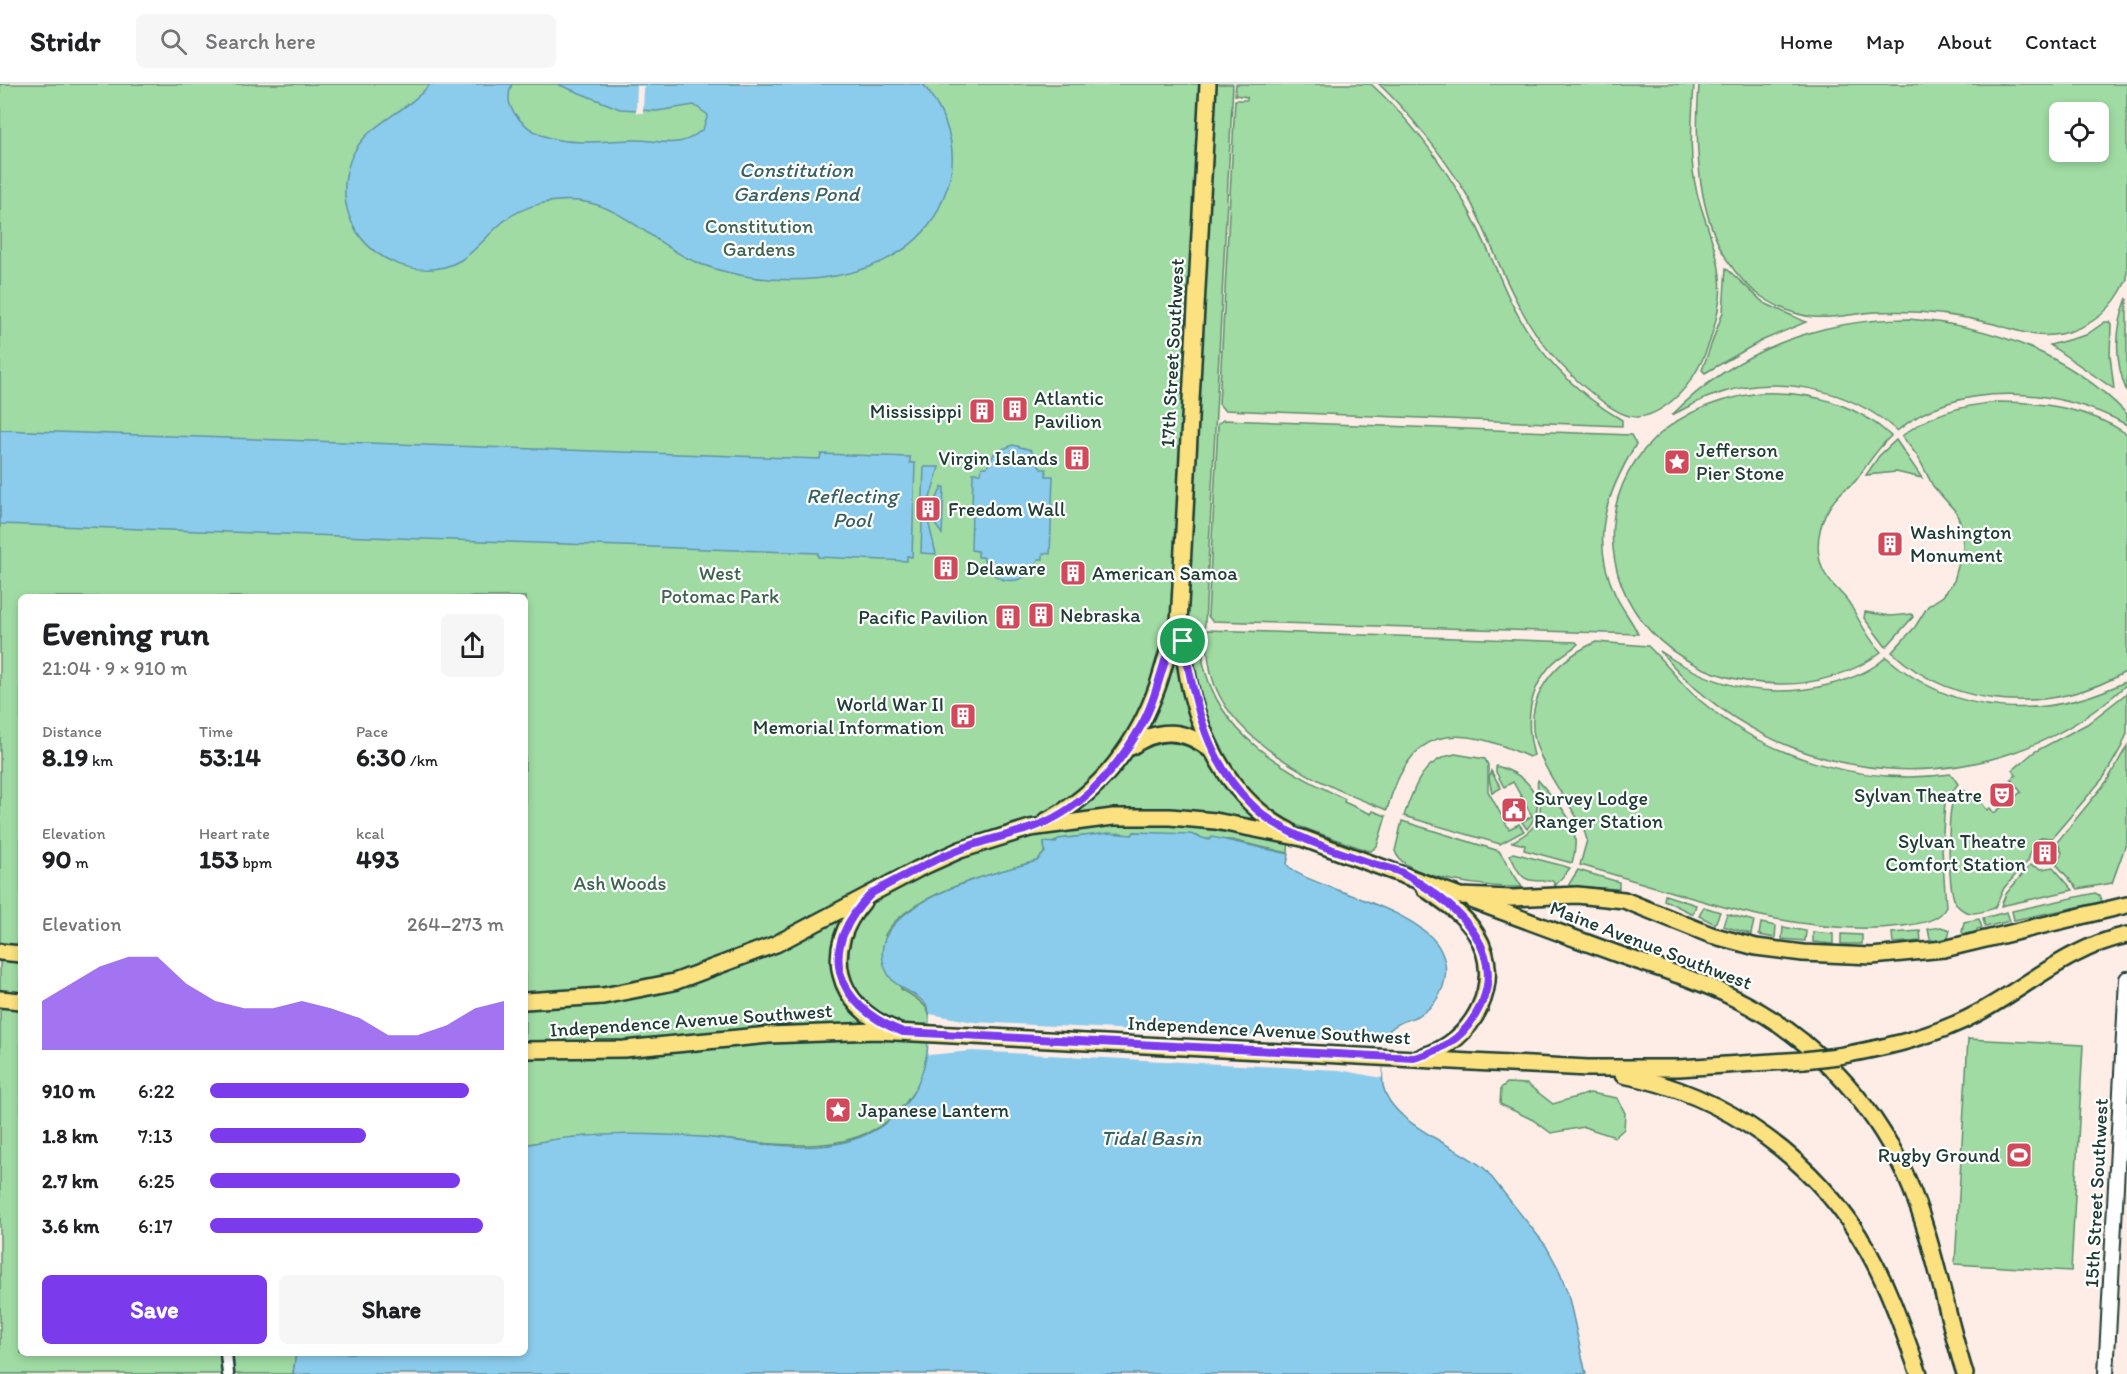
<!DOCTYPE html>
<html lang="en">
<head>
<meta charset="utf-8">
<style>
  body { margin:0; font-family:Itim,sans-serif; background:#f6f6f6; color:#202124; height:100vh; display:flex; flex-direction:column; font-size:22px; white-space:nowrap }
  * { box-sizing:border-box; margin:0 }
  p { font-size:20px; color:#757577 }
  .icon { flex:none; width:33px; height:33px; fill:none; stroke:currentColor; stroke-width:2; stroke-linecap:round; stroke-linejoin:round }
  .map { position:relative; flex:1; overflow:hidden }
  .side { position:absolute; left:18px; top:510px; width:510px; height:762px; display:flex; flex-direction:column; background:#fff; border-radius:9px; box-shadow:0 3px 9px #0003 }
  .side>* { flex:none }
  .fabs { position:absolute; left:2049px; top:18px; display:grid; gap:12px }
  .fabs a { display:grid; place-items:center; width:60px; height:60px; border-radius:9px; background:#fff; box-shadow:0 3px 9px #0003; font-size:30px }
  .pin { position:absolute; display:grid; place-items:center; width:51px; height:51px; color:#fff; margin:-26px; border:3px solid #fff; border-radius:50%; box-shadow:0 2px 6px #0007 }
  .round { display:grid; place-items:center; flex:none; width:63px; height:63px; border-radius:9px; background:#f6f6f6 }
  .headline { display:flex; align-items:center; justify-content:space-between; height:102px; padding:0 24px }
  h1 { font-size:33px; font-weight:700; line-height:45px }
  .figures { display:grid; grid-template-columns:repeat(3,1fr); gap:9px; height:102px; padding:6px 24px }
  .figures div { display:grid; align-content:center }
  .figures b { font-size:26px; font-weight:700 }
  .figures small { font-size:16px; font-weight:400 }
  .figures p { font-size:16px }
  .chart { height:168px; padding:12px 24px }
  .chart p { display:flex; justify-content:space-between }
  .chart svg { width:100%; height:108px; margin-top:6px; fill:#7c3aed; opacity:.7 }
  .cta { display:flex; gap:12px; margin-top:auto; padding:12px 24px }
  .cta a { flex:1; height:69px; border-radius:9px; background:#7c3aed; color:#fff; font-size:24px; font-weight:700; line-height:69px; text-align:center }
  .cta a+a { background:#f6f6f6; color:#202124 }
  ul { padding:0 24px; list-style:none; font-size:20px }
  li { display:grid; grid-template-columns:96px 72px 1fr; align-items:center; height:45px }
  li i { height:15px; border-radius:8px; background:#7c3aed }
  header { display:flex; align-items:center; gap:36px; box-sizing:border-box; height:84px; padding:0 30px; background:#fff; border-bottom:2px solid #e0e0e0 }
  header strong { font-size:28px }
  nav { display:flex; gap:33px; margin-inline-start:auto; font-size:21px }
  .search { width:420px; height:54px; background:#f6f6f6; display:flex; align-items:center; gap:15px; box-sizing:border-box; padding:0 21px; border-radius:9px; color:#757577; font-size:22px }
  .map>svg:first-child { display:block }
</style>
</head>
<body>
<header>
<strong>Stridr</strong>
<div class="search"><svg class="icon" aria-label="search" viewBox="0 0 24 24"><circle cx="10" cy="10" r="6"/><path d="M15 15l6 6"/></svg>Search here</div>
<nav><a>Home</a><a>Map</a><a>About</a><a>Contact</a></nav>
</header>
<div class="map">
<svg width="2127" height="1290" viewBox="0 0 2127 1290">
  <rect width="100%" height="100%" fill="#fdede6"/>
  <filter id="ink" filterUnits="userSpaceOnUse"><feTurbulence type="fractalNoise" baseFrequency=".0167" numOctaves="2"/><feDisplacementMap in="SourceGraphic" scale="12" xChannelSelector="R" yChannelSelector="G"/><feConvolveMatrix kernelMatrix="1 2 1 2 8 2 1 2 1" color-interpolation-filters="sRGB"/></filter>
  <g filter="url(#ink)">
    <g fill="#9fdba3" stroke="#5f8c6c" stroke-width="1.5" fill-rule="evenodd">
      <path d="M0,0H1233L1203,578C1219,652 1283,685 1345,715L1344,718L1371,730L1373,727L1386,732L1377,762L1371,767L1366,766L1290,739L1288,769L1231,756L1201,755L1199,752L1134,748L1133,751L1124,752L1122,749L1067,754L1048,760L1044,758L1045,768L1037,777C994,789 907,810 885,851L901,905C937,925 930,929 928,967C927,984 919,1000 910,1013C868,1074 793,1062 730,1056C703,1053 675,1052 648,1051C607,1050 565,1052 525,1061V513H21V1269H296L293,1290H0Z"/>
      <path d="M1236,0H1371C1407,33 1440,75 1464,118C1483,150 1495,185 1511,218C1535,267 1575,309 1622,336V342L1224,326L1219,320L1235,16H1247V13L1235,11Z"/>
      <path d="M1379,0H1694C1692,36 1688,73 1697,109C1706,144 1724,177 1720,214C1715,250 1701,292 1673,316C1641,343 1624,335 1594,311C1564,287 1539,259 1521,225C1499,187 1487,144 1464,106C1440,68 1411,31 1379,0Z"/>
      <path d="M1699,0H2127V195C2114,225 2093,243 2060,250C2037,255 2015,246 1994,240C1955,230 1916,226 1877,228C1855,229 1834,235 1813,233C1793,231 1771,220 1755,208C1696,159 1694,69 1699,0ZM2060,28H2098V68H2060Z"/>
      <path d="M1726,184L1764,219L1806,238L1761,257L1705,289L1702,286L1723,228Z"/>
      <path d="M2127,214V308C2114,277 2115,245 2127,214Z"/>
      <path d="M1908,235C1990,241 2069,270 2127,330V341C2059,303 1959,295 1897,347C1847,302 1772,289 1709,313C1696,318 1684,325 1672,331C1735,267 1819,235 1908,235Z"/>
      <path d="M2105,238H2110L2111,241L2110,271L2114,305L2050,261L2086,251Z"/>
      <path d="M1759,309C1809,307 1854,318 1891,352C1877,365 1868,379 1857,395C1853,401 1845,404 1840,410C1821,429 1812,460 1823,486C1831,503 1844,509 1851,522C1860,538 1868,554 1881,568C1853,590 1813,601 1779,600C1576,596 1546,338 1759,309Z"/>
      <path d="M1997,318C2043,318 2088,324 2127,350V587C2055,630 1954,627 1892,568L1915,543L1928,522L1943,512L1954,497L1963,464L1962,444L1956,428L1933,402L1918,373L1902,352C1931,329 1961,322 1997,318Z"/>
      <path d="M1223,336L1631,351L1636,360C1607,409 1589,453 1615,510C1621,524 1632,536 1638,550L1212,537L1208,532L1218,340Z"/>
      <path d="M1896,356L1922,394L1896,388L1866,391L1879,372Z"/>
      <path d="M1865,528L1891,532L1912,530L1913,533L1886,563L1864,534Z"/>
      <path d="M1207,546L1576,558L1578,560C1570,567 1560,572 1552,580C1528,606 1525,639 1534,671L1529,673C1456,639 1410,640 1387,726C1329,704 1241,665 1216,604C1208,586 1207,565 1207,546Z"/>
      <path d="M1596,558L1648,562C1667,580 1682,602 1702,618C1770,675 1863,702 1951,690L1958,700L1945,717L1942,764L1946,823C1939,838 1917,840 1902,842C1795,855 1683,809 1580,781L1587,756L1584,746C1571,721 1552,699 1541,673C1517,622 1549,579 1596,558Z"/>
      <path d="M1660,567C1710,602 1767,616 1828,601C1848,596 1871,588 1886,573C1956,634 2046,637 2127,597V600C1991,727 1777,710 1660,567Z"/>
      <path d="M2127,609V649L2122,662L2104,693L2052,754L2043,753L2033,758L2028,777L2004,804L1995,824C1982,828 1967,834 1957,821C1947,810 1948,736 1952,720C1953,714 1958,709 1963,705L1971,716L1976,712L1987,726L1990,724L1994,729L2021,708L2011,695L2016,691L2013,686L2034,668L2087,640Z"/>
      <path d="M2127,662V757L2112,799L2078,805L2057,781L2062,768L2057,758L2107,697Z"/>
      <path d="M1455,670L1485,675L1488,681V707L1509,745L1519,740L1524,747L1500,760L1404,732C1414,703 1422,676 1455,670Z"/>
      <path d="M1496,682C1526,690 1552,715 1527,745L1522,738L1532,732L1513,698L1504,703L1496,688Z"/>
      <path d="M1491,687L1501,704L1492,709L1489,694Z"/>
      <path d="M1538,696C1561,724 1584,740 1572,779L1524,766L1525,761L1512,758C1530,749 1543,738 1540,716C1539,709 1536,703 1538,696Z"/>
      <path d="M1402,737L1499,767L1522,803C1496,804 1403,796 1395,767Z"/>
      <path d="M1513,769L1564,782L1570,784L1555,802L1553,797C1523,797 1523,798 1510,771Z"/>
      <path d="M2030,781L2042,785L2053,783L2073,806L2001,822L2006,810Z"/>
      <path d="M1578,786L1619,798V805L1570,802L1569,800Z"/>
      <path d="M2095,809L2099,811L2102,818L2014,836L2012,827Z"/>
      <path d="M1665,811L1696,821L1693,830L1664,816Z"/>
      <path d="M1704,823L1720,828L1715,840L1699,832Z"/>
      <path d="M2007,828L2010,837L1985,843L1983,834Z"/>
      <path d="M1727,830L1754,837L1751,850L1723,842Z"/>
      <path d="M1979,835L1982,844L1977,845V848L1964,850L1962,848L1964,838Z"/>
      <path d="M1761,839L1776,842L1775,854L1759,851Z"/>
      <path d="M1783,843L1806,847L1805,857L1782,855Z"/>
      <path d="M1941,843L1950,846L1948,854L1934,857L1930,855L1928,845Z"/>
      <path d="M1920,847L1921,857L1893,859L1892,849Z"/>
      <path d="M1813,848L1833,850V860L1813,858Z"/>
      <path d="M1841,850L1862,851V860H1841Z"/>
      <path d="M1968,955L2083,961L2071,1187L1955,1180Z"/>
      <path d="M1507,999L1527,1000L1553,1020L1590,1009L1617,1014L1625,1029L1624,1045L1615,1053L1584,1043L1551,1049L1533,1036L1500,1020L1501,1004Z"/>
    </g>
    <g fill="#8bcced" stroke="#6093a3" stroke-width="1.5">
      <path d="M430,0H512C507,11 508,21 515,30C544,69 596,56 637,56C650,56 665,60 678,58C688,57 696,51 703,45L708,31L694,21L657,27L620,25L557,0H923C945,29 960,64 948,101C944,113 939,126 932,137C884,207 756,208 687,174C651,156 620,121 579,117C554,115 525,120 504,137C489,149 477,166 461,176C426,197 377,180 357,148C337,117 342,74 369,49C389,31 413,21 430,0Z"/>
      <path d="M0,346L820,375L821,370L910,373V379H915L912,473L907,472V477L818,473V469L0,440Z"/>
      <path d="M1013,361L1031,366L1041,385H1046V392H1053L1050,470L1043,469V475H1038C1029,505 990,503 983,473H978V467L971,466L973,389H981L982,383H987L995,368Z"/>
      <path d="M924,383H939L926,428L936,470L921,469Z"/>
      <path d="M942,403H944L942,450L934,439L931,427Z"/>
      <path d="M1134,748L1190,750L1209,756L1212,753L1289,770L1287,780C1296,801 1421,821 1441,867C1452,890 1442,918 1421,930C1409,937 1393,938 1386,951C1382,958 1383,969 1383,977C1383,986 1381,996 1384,1005C1394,1041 1459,1063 1485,1085L1546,1162L1558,1184L1568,1210L1586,1290H293L296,1269H525V1061C583,1048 643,1049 701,1053C753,1057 814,1073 863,1052C909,1032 927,994 929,948C929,939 932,929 926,921C915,906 894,906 886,886C858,821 994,789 1037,777L1045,768L1044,758L1056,759L1058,755L1109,749L1132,751Z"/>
    </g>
    <g fill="#fdede6">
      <path d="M637,2H644L643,29H636Z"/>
      <path d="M930,930L974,938L1341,956L1385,953L1382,994L1339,986L972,967L928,971Z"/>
    </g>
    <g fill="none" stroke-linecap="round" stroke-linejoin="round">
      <defs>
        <path id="street" d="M226,1269L228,1290"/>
        <path id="secondary" d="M2106,1290L2127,895"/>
        <g id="primary">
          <path d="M1208,0L1179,539C1183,559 1185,579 1189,599C1202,659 1233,718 1289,747"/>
          <path d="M1131,663C1158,643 1186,645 1212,667"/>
          <path d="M1046,737C1101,709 1138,658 1158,601C1165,580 1169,559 1179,539"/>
          <path d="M1474,817C1523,835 1573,854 1623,872C1660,885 1699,896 1734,914C1809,950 1870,1014 1905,1090C1934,1154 1944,1224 1965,1290"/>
          <path d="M863,818C822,865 835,922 894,945"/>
          <path d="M0,868L21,870"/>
          <path d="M0,915L21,917"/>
          <path d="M525,917L603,912L674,898L776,860L918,785L960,766L1030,744L1113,733H1170L1215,737L1302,754L1460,812L1512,814L1577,811L1624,816L1711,851L1756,863L1803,869L1872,872L1944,865L2127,821"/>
          <path d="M525,966L624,965L769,951L876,947L1588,984H1679L1804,976"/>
          <path d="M1423,972C1473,959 1506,897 1476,850C1464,830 1443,817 1424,804"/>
          <path d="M1838,972C1887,963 1934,953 1978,929C2028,902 2070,863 2127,851"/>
          <path d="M1623,991C1726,1010 1817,1077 1868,1167C1890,1206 1904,1249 1919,1290"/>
        </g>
      </defs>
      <use href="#street" stroke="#1f3d34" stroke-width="15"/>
      <use href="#secondary" stroke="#1f3d34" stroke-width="18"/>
      <use href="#primary" stroke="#1f3d34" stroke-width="20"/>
      <use href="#street" stroke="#fff" stroke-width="10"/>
      <use href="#secondary" stroke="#fff" stroke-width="14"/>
      <use href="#primary" stroke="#fbe180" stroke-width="15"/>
      <defs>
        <path id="primary-bridge" d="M1804,976L1838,972"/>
      </defs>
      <use href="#primary-bridge" stroke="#1f3d34" stroke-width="20" stroke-linecap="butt"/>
      <use href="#primary-bridge" stroke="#fbe180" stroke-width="15"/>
    </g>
  </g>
  <g fill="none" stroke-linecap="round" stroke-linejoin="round" filter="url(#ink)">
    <defs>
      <path id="route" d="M1179,539C1194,606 1200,671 1252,721C1285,753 1331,765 1374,780C1383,783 1395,785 1404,790C1447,814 1505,859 1483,916C1469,949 1448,965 1414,974L903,948C833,921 816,864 872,809C900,794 928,778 958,766C981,757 1005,752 1028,745C1078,729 1116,687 1141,642C1159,610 1163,572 1179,539Z"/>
    </defs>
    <use href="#route" stroke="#fff" stroke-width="12"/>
    <use href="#route" stroke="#7c3aed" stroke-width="8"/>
  </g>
  <defs>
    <symbol id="building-square" viewBox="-11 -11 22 22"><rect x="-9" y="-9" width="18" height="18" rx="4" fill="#d1495b" stroke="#fff"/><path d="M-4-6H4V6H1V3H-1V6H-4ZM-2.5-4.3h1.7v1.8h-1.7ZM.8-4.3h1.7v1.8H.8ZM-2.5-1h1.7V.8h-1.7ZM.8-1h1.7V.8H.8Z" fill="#fff"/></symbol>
    <symbol id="sight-square" viewBox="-11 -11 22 22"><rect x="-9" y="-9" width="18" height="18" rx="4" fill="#d1495b" stroke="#fff"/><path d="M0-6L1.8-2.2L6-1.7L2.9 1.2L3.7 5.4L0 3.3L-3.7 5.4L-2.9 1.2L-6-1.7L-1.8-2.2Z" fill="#fff"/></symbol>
    <symbol id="theatre-square" viewBox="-11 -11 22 22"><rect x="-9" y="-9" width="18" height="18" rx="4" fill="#d1495b" stroke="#fff"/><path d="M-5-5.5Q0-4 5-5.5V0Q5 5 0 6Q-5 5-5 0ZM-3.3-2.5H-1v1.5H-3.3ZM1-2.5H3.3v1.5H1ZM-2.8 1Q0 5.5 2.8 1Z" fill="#fff"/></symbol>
    <symbol id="civic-square" viewBox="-11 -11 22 22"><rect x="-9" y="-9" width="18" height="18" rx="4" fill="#d1495b" stroke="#fff"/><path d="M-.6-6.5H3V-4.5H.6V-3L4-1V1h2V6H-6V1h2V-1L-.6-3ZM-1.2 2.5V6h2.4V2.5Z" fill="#fff"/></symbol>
    <symbol id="stadium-square" viewBox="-11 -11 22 22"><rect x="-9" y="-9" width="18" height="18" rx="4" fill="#d1495b" stroke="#fff"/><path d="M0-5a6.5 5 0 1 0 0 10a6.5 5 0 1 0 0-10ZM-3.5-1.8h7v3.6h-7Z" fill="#fff"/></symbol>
  </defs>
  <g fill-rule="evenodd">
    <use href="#building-square" x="1000" y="310" width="30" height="30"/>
    <use href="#building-square" x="967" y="312" width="30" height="30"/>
    <use href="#building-square" x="1062" y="359" width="30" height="30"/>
    <use href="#sight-square" x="1662" y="363" width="30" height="30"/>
    <use href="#building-square" x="913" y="410" width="30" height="30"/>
    <use href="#building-square" x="1875" y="445" width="30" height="30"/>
    <use href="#building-square" x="931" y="469" width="30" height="30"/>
    <use href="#building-square" x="1058" y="474" width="30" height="30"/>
    <use href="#building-square" x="1026" y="516" width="30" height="30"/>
    <use href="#building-square" x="993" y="518" width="30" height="30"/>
    <use href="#building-square" x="948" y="617" width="30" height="30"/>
    <use href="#theatre-square" x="1987" y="696" width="30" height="30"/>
    <use href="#civic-square" x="1499" y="711" width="30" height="30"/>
    <use href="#building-square" x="2030" y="754" width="30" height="30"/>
    <use href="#sight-square" x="823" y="1011" width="30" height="30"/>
    <use href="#stadium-square" x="2004" y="1056" width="30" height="30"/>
  </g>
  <g text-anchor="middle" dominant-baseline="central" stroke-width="4.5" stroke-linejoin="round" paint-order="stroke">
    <g font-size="20" fill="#3f6450" stroke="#fff">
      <text x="759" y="142">Constitution<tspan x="759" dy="23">Gardens</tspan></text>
      <text x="720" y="489">West<tspan x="720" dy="23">Potomac Park</tspan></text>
      <text x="620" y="799">Ash Woods</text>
    </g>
    <g font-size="20" fill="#1f3d34" stroke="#fff">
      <text transform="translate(1172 269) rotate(-87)">17th Street Southwest</text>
      <text transform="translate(1651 861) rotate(21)">Maine Avenue Southwest</text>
      <text transform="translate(691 936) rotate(-4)">Independence Avenue Southwest</text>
      <text transform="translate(1269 946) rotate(3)">Independence Avenue Southwest</text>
      <text transform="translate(2096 1109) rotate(-87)">15th Street Southwest</text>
    </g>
    <g font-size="20" fill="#1f3d34" stroke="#fff" text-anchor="start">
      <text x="1034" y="314">Atlantic<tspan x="1034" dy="23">Pavilion</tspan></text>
      <text x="962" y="327" text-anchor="end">Mississippi</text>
      <text x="1696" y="366">Jefferson<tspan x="1696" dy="23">Pier Stone</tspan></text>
      <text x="1058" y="374" text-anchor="end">Virgin Islands</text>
      <text x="948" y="425">Freedom Wall</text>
      <text x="1910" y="448">Washington<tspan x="1910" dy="23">Monument</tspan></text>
      <text x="966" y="484">Delaware</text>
      <text x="1092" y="489">American Samoa</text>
      <text x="1060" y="531">Nebraska</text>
      <text x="988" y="533" text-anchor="end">Pacific Pavilion</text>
      <text x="944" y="620" text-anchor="end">World War II<tspan x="944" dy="23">Memorial Information</tspan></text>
      <text x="1982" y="711" text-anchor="end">Sylvan Theatre</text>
      <text x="1534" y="714">Survey Lodge<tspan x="1534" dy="23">Ranger Station</tspan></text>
      <text x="2026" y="757" text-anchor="end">Sylvan Theatre<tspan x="2026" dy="23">Comfort Station</tspan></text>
      <text x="858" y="1026">Japanese Lantern</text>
      <text x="2000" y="1071" text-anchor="end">Rugby Ground</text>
    </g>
    <g font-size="21" font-style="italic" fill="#3a6162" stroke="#fff">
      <text x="796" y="85">Constitution<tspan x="796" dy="24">Gardens Pond</tspan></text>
      <text x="852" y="411">Reflecting<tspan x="852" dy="24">Pool</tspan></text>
      <text x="1151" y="1053">Tidal Basin</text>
    </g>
  </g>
</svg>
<div class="fabs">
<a><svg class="icon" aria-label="locate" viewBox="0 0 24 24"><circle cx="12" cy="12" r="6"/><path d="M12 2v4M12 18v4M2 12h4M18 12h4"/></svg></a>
</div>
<div class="pin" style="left:1183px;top:557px;background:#1e9e55"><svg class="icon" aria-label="arrive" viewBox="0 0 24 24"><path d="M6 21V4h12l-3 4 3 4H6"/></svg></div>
<section class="side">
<div class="headline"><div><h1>Evening run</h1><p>21:04 · 9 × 910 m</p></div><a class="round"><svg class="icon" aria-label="share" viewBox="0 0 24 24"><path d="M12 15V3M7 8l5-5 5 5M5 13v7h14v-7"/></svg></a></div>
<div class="figures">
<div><p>Distance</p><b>8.19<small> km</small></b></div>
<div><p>Time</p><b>53:14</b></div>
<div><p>Pace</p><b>6:30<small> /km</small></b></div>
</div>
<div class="figures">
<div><p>Elevation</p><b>90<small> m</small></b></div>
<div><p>Heart rate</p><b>153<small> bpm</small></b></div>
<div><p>kcal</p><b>493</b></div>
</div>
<div class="chart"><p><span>Elevation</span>264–273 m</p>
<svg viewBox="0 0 160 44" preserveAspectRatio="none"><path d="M0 44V24L10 17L20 10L30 6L40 6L50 17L60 24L70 27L80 27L90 24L100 27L110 31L120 38L130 38L140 34L150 27L160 24V44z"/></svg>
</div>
<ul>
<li><b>910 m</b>6:22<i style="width:88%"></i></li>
<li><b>1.8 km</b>7:13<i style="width:53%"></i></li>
<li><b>2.7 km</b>6:25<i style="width:85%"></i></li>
<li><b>3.6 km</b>6:17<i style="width:93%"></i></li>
</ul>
<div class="cta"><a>Save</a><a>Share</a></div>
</section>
</div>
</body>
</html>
